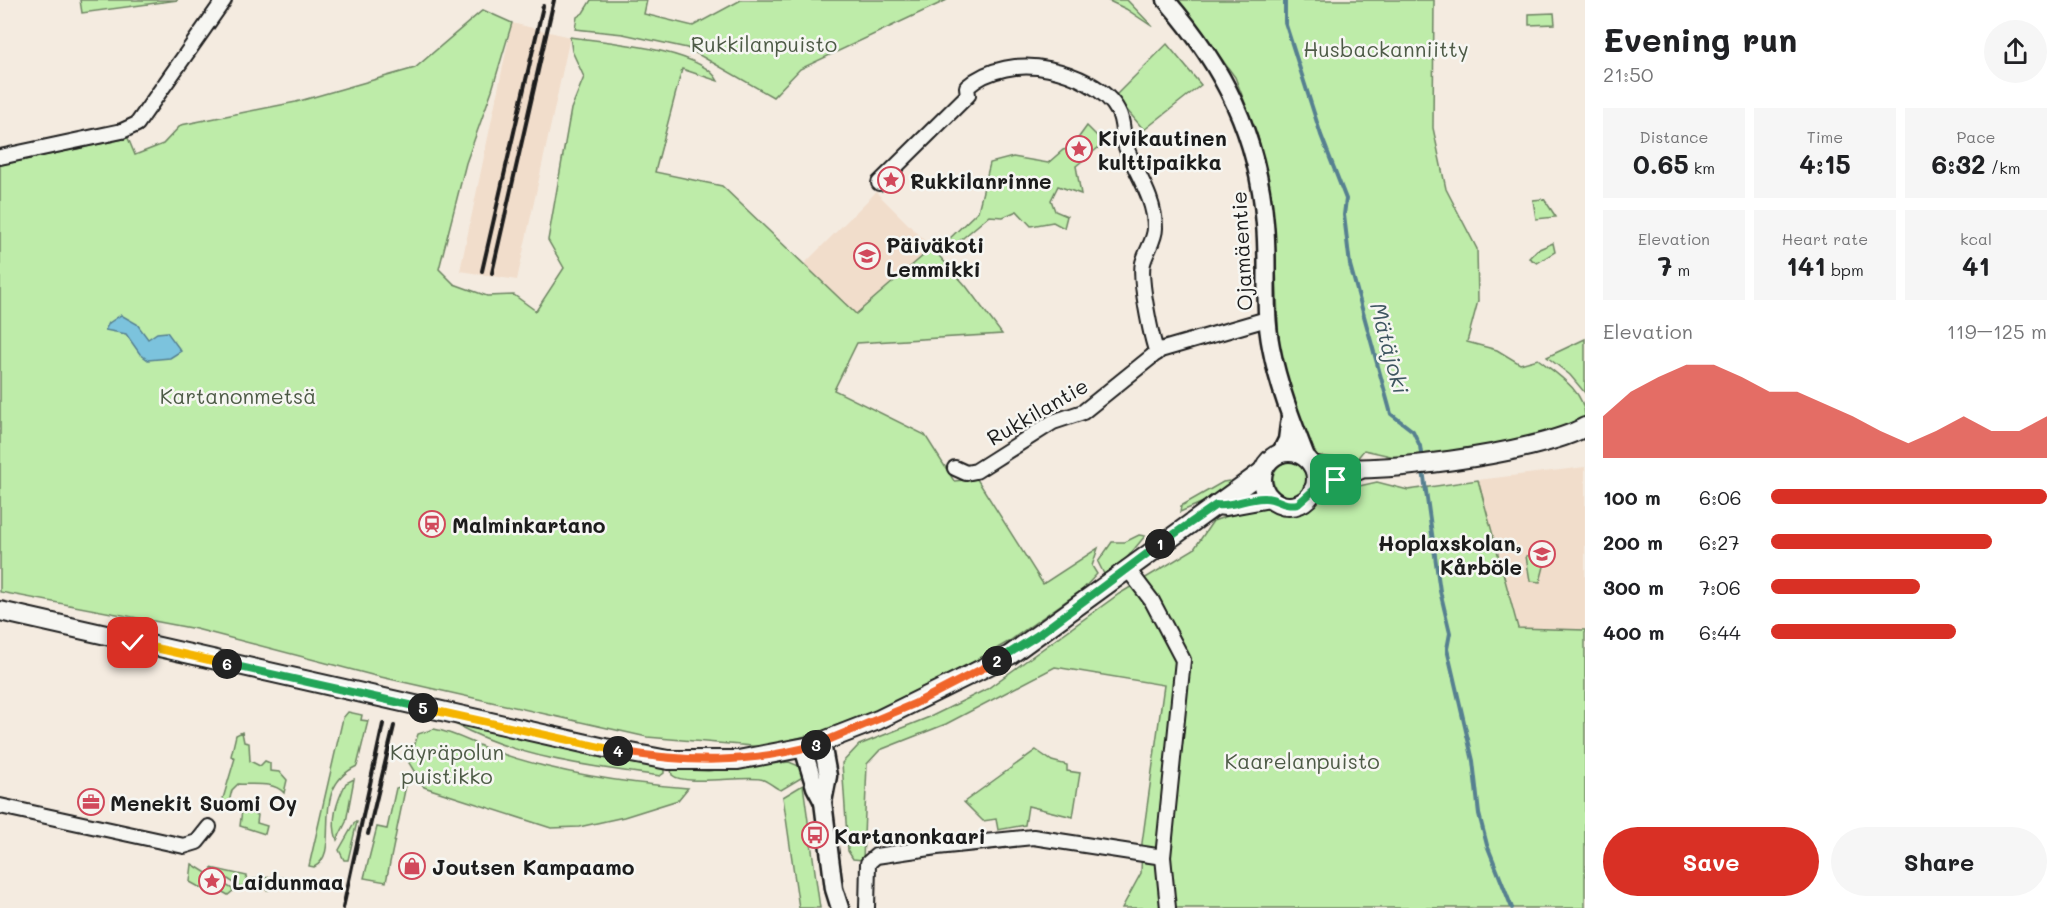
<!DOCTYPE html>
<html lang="en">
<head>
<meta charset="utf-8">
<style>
  body { margin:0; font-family:Mali,sans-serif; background:#f6f6f6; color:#202124; height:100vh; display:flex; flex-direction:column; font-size:22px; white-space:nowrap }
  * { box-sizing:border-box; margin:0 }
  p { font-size:20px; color:#757577 }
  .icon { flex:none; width:33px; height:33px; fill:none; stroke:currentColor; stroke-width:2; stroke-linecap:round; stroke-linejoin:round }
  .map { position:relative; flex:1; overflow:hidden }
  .details { display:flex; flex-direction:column; background:#fff; width:480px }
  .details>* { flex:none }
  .pin { position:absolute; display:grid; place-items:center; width:51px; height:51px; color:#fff; margin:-26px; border-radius:12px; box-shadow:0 3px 9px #0006 }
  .km { position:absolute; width:30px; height:30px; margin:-15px; border-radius:50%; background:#222; color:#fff; font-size:16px; line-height:30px; text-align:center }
  .round { display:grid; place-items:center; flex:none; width:63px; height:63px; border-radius:32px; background:#f6f6f6 }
  .head { display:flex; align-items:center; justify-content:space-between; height:102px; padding:0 18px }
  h1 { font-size:33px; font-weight:800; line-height:45px }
  .metrics { display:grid; grid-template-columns:repeat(3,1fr); gap:9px; height:102px; padding:6px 18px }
  .metrics div { display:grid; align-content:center; border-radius:0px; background:#f6f6f6; text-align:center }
  .metrics b { font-size:26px; font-weight:800 }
  .metrics small { font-size:16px; font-weight:400 }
  .metrics p { font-size:16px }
  .chart { height:168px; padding:12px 18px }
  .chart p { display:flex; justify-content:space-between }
  .chart svg { width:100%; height:108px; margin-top:6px; fill:#d93025; opacity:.7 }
  .cta { display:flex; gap:12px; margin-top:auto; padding:12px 18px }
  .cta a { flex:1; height:69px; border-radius:36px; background:#d93025; color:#fff; font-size:24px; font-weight:800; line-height:69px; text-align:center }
  .cta a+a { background:#f6f6f6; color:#202124 }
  ul { padding:0 18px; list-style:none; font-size:20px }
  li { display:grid; grid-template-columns:96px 72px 1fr; align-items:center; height:45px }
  li i { height:15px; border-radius:8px; background:#d93025 }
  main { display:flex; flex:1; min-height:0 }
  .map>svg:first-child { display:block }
</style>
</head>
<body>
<main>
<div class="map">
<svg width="1585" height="908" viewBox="0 0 1585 908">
  <rect width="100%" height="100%" fill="#f4ebe0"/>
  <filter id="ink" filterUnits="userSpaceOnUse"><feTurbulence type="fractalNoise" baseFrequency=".0167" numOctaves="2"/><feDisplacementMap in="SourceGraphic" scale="12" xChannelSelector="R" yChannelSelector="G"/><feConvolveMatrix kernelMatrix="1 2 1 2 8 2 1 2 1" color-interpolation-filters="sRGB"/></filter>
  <g filter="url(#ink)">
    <g fill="#f1ddcb">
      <path d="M512,23L570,37L517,280L460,271Z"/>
      <path d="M876,192L932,248L856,314L804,264Z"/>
      <path d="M1585,467V630L1519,628L1478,480Z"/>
    </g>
    <g fill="#beeca9" stroke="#6d8462" stroke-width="1.5">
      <path d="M80,0H178L82,13Z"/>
      <path d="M591,0H647L644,14L693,26L741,0H947L800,69L773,97L687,48L623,34L575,29L577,17L583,13Z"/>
      <path d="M1107,0H1127L1153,27L1126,9Z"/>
      <path d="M1178,0H1434L1433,128L1446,189L1477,249L1478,301L1467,342L1497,350L1520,364L1538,359C1557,374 1585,391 1585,417L1548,433L1478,448L1395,457L1364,450L1356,460C1337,462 1318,463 1307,445L1279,347L1275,241L1268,184L1258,137L1235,77Z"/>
      <path d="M483,10L512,23L492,90L466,163L439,269L454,284L487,296L514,295L536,311L564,268L548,240L571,109L584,77L572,51L570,37C604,42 702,49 718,81L682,69L655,172L722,186L856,314L932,248L966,286L1002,334L857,343L834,390L925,435L954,481L977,479L1043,584L1098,548L1092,566L1097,574L1083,589L1008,642L917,694L832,729L764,747L647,737L372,675L196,629L0,592V165L128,138L135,155L163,144L181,125L296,102L415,68Z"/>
      <path d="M1554,13L1555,24L1529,25V14Z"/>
      <path d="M1167,44L1201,85L1144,130L1115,96Z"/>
      <path d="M1087,126L1104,143L1076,166L1081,194L1058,186L1051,200L1055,211L1067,216L1064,228L1053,222L1031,226L1017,211L1003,217L989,216L951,248L946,242L978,211L990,163L1013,157L1048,163L1063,150L1071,148Z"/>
      <path d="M1544,199L1556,217L1536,219L1533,200Z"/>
      <path d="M1553,243L1555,252L1537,263L1529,258L1537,250Z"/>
      <path d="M1585,339V393L1570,375L1547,357Z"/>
      <circle cx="1290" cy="479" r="17"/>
      <path d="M1478,480L1518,628L1585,630V908H1122L1141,873L1142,843L1164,685L1055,667L946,724L880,750L867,764L863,860L853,859L848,851L842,763L859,745L932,716L987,689L1119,594L1194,549L1213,521L1264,504C1286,513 1303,516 1319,495L1323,498L1337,491L1377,482L1408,490Z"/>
      <path d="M1229,481L1232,485L1208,500L1180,512L1181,506L1223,482Z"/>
      <path d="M1139,535L1145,536L1126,559L1104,574L1098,562L1112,542H1125Z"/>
      <path d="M1548,551L1540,582L1530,581L1526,556Z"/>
      <path d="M348,712L362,715L361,720L368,721L357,766C306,790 344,852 314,867L309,866L343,718Z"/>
      <path d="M455,724L664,768V773L660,776C592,767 517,758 455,724Z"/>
      <path d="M434,729C456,733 473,744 494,751C555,773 624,783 688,788L678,800L624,817L579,827L551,828L424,787L409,763L418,734Z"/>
      <path d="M242,732L244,742L249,743L250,761L260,766L265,761L270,763V771L280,772L287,780L284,793C273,781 253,785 238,784L232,790L228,806L222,802L235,758L231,756L236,735Z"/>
      <path d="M1036,750L1052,761L1067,765V771L1080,773L1073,817L1028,806L1025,825L998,830L996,819L983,821L964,802Z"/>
      <path d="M789,762L799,766L806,775L781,790C774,788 768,780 760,779C741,776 684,786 672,775L671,769L708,771Z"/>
      <path d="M354,779L346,822L337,840C330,820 337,801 346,783Z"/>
      <path d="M406,785L386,882L364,878L377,827L387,829L396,788Z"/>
      <path d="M803,785L820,908H799L783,797Z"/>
      <path d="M242,810L258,815L257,823L267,826L265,834L240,826Z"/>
      <path d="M355,822H357L348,860H344L339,850Z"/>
      <path d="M192,864L234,890L228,895L212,886L208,892L190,882Z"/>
      <path d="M211,868L247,876L245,885L240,887Z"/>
      <path d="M273,877L289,878L290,886L268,890L255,887L254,879Z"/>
    </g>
    <path fill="#7cc3dd" stroke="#568090" stroke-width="1.5" d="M121,315L137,324L148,339L157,333L167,332L181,351L170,358L148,360L140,354L126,334L105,330L109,323Z"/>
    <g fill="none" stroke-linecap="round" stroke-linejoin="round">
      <g stroke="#568090" stroke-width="4">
        <path d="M1285,0V22L1321,135L1346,199L1344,215L1350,265L1391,414L1413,431L1420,446L1422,460"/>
        <path d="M1423,470L1440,591L1450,633L1447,649L1473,761L1479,814L1487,845L1512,908"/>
      </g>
      <defs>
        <g id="minor">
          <path d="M0,157L122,131L137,124L224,0"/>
          <path d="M879,183L968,95L967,87C988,68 1021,63 1049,69C1073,74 1106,88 1118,111C1124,121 1122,136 1126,147C1136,173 1155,198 1155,228C1155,240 1146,251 1143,263C1139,278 1151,337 1157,353"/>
          <path d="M955,468L966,473L976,471L1053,422L1083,412L1160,350L1267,319"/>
          <path d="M1127,568L1152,601L1183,660L1163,857L1168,908"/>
          <path d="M0,806L184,846L197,842L209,827"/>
          <path d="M867,908L868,863L876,856L937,847L1033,837L1163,857"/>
        </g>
        <g id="tertiary">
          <path d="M1166,0C1224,67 1258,135 1265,224C1269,265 1263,307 1271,347C1278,385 1293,423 1307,459"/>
          <path d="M1280,454L1287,440L1290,417"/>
          <path d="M822,743L828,776L823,802L827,834L834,889L840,908"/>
          <path d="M803,748L815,787L823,802"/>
        </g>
        <g id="secondary">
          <circle cx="1289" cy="479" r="27"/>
          <path d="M1312,465C1362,478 1540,453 1585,427"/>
          <path d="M1313,490L1359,470"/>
          <path d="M1216,505L1226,506L1270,498"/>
          <path d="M0,611L605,748L668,760H738L811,746L878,720L1010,655L1263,471"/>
        </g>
      </defs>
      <use href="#minor" stroke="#1c1c1c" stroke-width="18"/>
      <use href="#tertiary" stroke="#1c1c1c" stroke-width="21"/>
      <use href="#secondary" stroke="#1c1c1c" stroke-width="22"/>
      <use href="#minor" stroke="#f6f6f2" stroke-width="14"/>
      <use href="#tertiary" stroke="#f6f6f2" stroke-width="16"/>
      <use href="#secondary" stroke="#f6f6f2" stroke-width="18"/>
      <g stroke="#1c1c1c" stroke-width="4">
        <path d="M482,271L543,6"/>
        <path d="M492,273L554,0"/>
        <path d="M368,834L394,726"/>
        <path d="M343,908L383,724"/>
      </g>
    </g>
  </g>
  <g fill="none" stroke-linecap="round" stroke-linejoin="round" filter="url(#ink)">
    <defs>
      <path id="split-1" d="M1160,544L1216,505C1233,507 1248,497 1265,498C1278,498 1282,507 1298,504L1314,490L1336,480"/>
      <path id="split-2" d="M997,661L1038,635L1160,544"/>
      <path id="split-3" d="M816,745L914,704L997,661"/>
      <path id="split-4" d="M618,751C688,763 747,764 816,745"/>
      <path id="split-5" d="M423,708L618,751"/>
      <path id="split-6" d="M227,664L423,708"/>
      <path id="split-7" d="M133,643L227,664"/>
    </defs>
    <use href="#split-1" stroke="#fff" stroke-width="12"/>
    <use href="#split-2" stroke="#fff" stroke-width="12"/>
    <use href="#split-3" stroke="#fff" stroke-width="12"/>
    <use href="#split-4" stroke="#fff" stroke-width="12"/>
    <use href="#split-5" stroke="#fff" stroke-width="12"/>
    <use href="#split-6" stroke="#fff" stroke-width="12"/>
    <use href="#split-7" stroke="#fff" stroke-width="12"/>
    <use href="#split-1" stroke="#22a559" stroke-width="8"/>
    <use href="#split-2" stroke="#22a559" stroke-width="8"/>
    <use href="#split-3" stroke="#f0652b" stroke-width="8"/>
    <use href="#split-4" stroke="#f0652b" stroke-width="8"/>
    <use href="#split-5" stroke="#f5b400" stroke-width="8"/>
    <use href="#split-6" stroke="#22a559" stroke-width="8"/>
    <use href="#split-7" stroke="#f5b400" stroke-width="8"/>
  </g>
  <defs>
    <symbol id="sight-ring" viewBox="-11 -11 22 22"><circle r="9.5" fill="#f6f6f2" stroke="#d1495b" stroke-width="1.5"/><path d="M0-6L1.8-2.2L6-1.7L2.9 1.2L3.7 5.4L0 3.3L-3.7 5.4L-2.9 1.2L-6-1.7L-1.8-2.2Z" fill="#d1495b"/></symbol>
    <symbol id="school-ring" viewBox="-11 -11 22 22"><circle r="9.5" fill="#f6f6f2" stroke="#d1495b" stroke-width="1.5"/><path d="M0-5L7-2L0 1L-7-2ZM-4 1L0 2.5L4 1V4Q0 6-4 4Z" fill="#d1495b"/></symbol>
    <symbol id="station-ring" viewBox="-11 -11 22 22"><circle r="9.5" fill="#f6f6f2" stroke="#d1495b" stroke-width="1.5"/><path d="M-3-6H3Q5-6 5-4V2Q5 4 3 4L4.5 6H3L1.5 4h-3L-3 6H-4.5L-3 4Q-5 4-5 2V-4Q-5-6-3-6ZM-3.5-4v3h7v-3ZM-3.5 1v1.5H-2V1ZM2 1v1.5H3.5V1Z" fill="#d1495b"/></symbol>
    <symbol id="office-ring" viewBox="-11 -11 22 22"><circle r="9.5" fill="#f6f6f2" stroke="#d1495b" stroke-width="1.5"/><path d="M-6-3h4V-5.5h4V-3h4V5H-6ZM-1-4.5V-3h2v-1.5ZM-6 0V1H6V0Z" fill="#d1495b"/></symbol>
    <symbol id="bus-ring" viewBox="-11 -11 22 22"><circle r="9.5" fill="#f6f6f2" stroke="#d1495b" stroke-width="1.5"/><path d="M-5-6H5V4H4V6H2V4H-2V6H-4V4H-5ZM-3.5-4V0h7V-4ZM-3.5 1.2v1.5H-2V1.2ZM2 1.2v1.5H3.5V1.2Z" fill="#d1495b"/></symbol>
    <symbol id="shop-ring" viewBox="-11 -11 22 22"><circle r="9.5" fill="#f6f6f2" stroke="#d1495b" stroke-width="1.5"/><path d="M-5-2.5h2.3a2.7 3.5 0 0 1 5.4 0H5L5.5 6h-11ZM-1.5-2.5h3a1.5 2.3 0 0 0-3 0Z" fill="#d1495b"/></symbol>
  </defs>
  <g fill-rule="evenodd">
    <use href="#sight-ring" x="1064" y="134" width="30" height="30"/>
    <use href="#sight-ring" x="876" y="165" width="30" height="30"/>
    <use href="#school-ring" x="852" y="241" width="30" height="30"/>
    <use href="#station-ring" x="417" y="509" width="30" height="30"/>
    <use href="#school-ring" x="1527" y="539" width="30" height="30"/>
    <use href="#office-ring" x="76" y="787" width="30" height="30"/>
    <use href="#bus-ring" x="800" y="820" width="30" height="30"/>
    <use href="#shop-ring" x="397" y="851" width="30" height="30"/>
    <use href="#sight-ring" x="197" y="866" width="30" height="30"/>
  </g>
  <g text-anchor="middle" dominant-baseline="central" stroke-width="5" stroke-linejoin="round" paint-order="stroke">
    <g font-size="21" fill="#4d5a46" stroke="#f6f6f2">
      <text x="764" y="43">Rukkilanpuisto</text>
      <text x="1386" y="48">Husbackanniitty</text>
      <text x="238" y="395">Kartanonmetsä</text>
      <text x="447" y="751">Käyräpolun<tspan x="447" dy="24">puistikko</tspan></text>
      <text x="1302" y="760">Kaarelanpuisto</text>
    </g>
    <g font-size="21" font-weight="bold" fill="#1c1c1c" stroke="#f6f6f2" text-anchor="start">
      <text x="1098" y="137">Kivikautinen<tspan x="1098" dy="24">kulttipaikka</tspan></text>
      <text x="910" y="180">Rukkilanrinne</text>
      <text x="886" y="244">Päiväkoti<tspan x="886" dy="24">Lemmikki</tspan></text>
      <text x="452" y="524">Malminkartano</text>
      <text x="1522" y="542" text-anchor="end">Hoplaxskolan,<tspan x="1522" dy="24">Kårböle</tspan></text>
      <text x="110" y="802">Menekit Suomi Oy</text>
      <text x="834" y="835">Kartanonkaari</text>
      <text x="432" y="866">Joutsen Kampaamo</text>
      <text x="232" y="881">Laidunmaa</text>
    </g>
    <g font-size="21" fill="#1c1c1c" stroke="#f6f6f2">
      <text transform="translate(1241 251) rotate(-93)">Ojamäentie</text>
      <text transform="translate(1037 411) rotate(-30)">Rukkilantie</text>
    </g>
    <g font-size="22" font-style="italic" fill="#3e5660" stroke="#f6f6f2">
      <text transform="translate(1390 348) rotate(75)">Mätäjoki</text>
    </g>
  </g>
</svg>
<div class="pin" style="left:1336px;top:480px;background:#1e9e55"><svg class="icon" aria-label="arrive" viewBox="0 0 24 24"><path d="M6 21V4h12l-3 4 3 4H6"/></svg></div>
<div class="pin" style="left:133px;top:643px;background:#d93025"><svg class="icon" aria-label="check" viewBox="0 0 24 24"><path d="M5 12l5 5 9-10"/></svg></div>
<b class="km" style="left:1160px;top:544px">1</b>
<b class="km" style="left:997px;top:661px">2</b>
<b class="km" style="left:816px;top:745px">3</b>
<b class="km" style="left:618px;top:751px">4</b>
<b class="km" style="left:423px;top:708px">5</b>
<b class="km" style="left:227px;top:664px">6</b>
</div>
<section class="details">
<div class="head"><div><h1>Evening run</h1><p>21:50</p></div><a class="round"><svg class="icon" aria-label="share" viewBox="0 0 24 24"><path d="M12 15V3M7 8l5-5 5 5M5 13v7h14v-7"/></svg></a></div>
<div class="metrics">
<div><p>Distance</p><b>0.65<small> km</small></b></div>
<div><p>Time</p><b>4:15</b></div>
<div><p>Pace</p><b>6:32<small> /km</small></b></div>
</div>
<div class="metrics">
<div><p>Elevation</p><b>7<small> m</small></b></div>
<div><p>Heart rate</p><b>141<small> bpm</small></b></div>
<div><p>kcal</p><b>41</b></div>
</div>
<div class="chart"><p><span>Elevation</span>119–125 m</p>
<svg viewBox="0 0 160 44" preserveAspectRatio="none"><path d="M0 44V27L10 17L20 11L30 6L40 6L50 11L60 17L70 17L80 22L90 27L100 33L110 38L120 33L130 27L140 33L150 33L160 27V44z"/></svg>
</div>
<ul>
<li><b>100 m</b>6:06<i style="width:100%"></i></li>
<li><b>200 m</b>6:27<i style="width:80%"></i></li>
<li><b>300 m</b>7:06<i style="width:54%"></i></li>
<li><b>400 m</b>6:44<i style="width:67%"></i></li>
</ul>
<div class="cta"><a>Save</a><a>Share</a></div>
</section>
</main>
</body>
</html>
